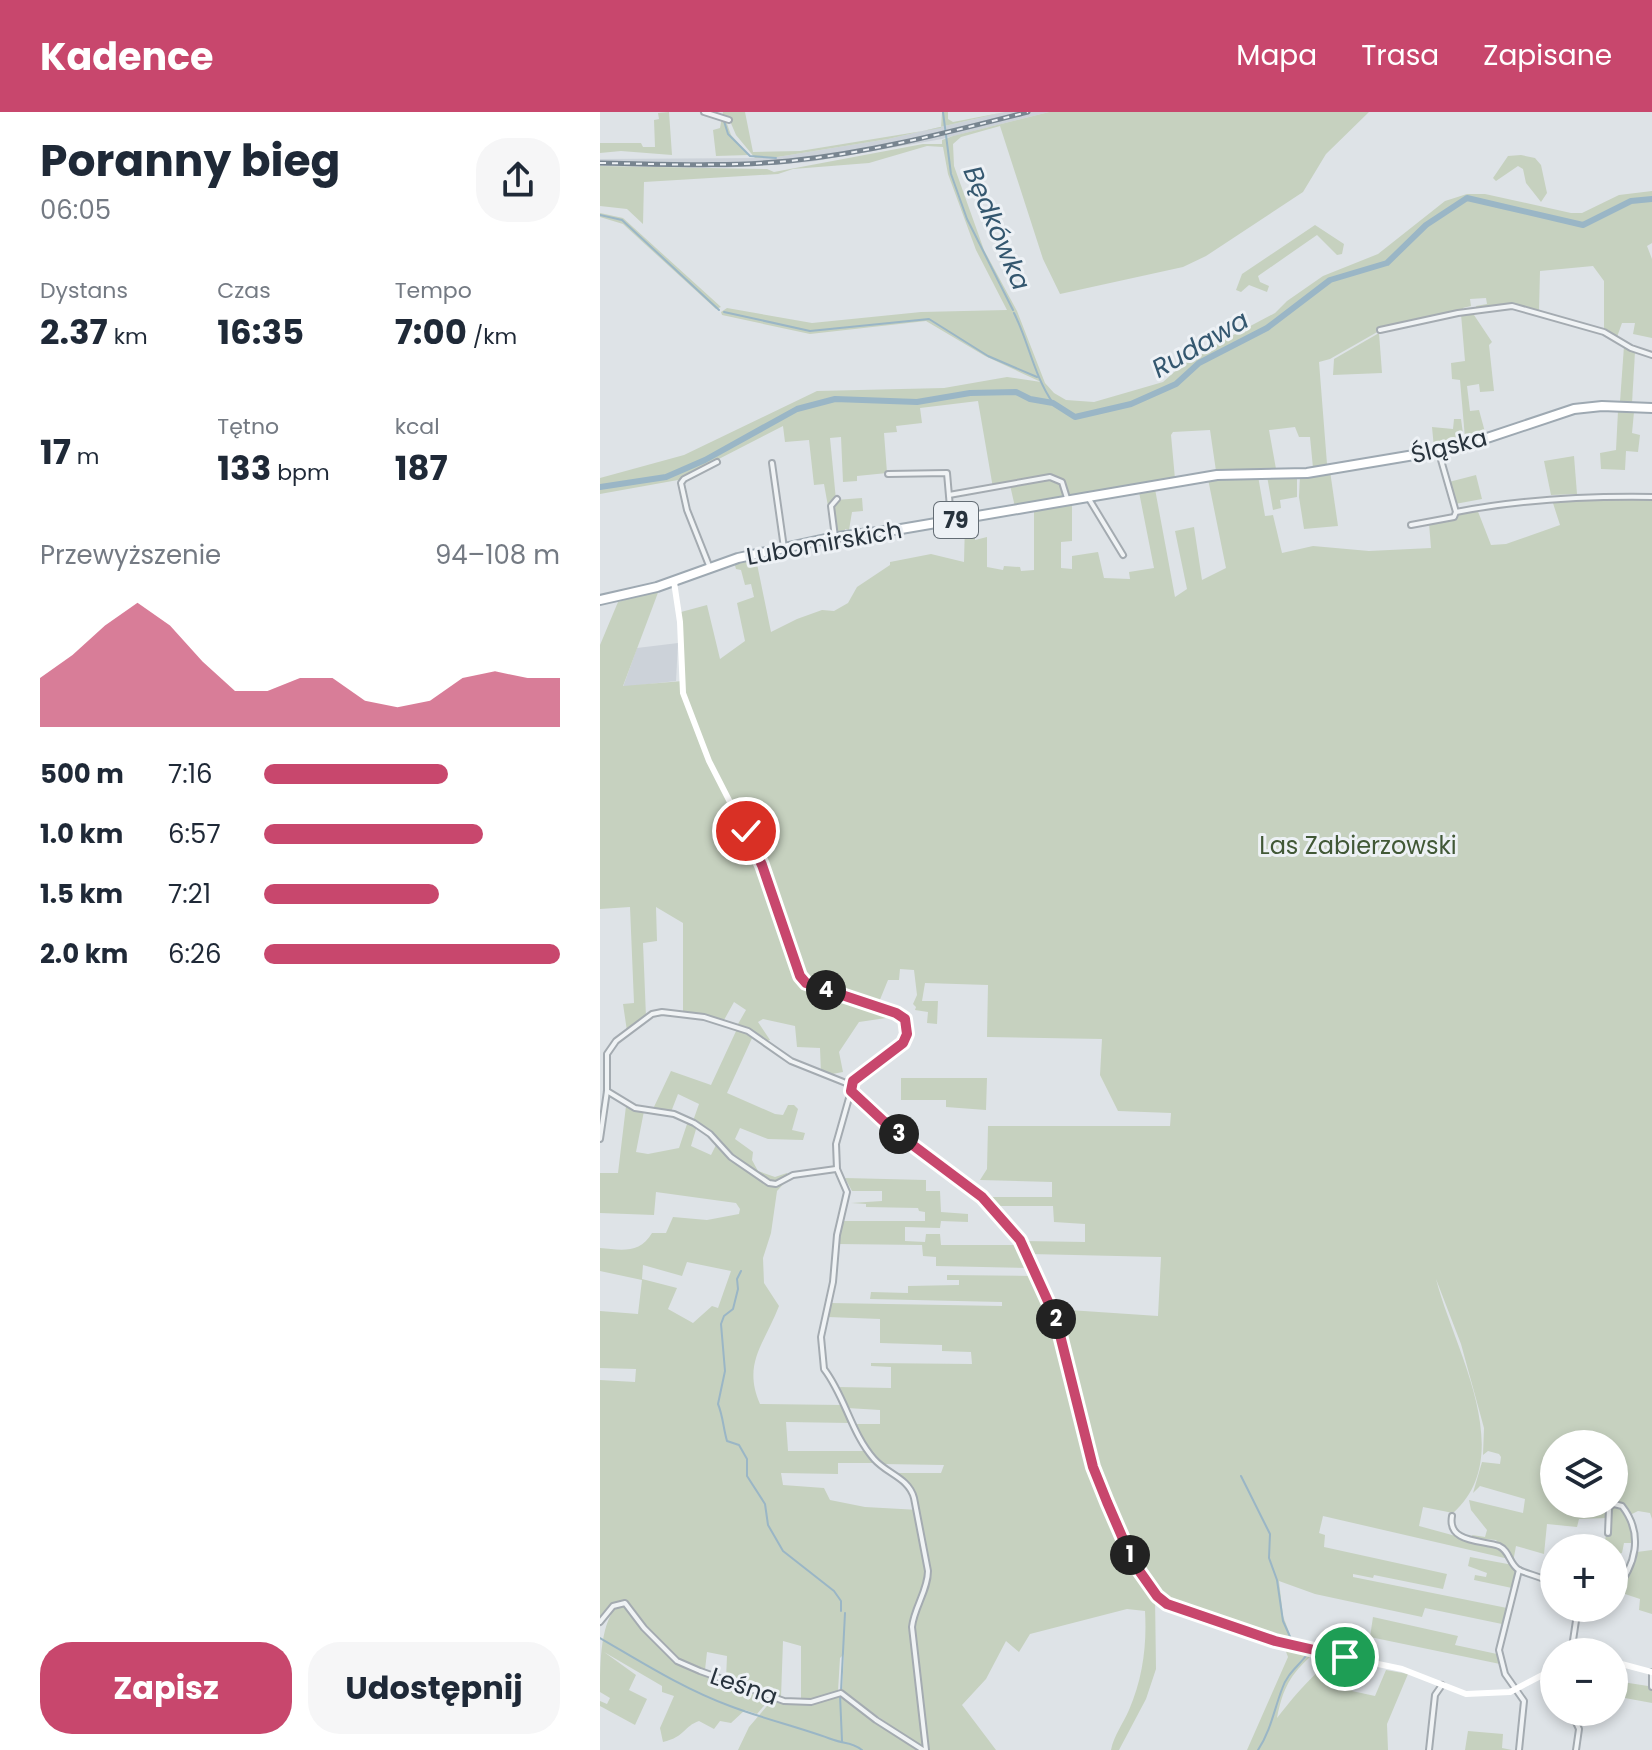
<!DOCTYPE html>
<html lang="pl">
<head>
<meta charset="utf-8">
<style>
  body { margin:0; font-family:Poppins,sans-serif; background:#f6f6f7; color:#1f2937; height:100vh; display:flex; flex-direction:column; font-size:30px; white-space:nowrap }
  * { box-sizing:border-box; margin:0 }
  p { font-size:26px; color:#747a83 }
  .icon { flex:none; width:44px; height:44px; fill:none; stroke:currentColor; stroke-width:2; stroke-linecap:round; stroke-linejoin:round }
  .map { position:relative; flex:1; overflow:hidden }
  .panel { display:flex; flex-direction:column; background:#fff; width:600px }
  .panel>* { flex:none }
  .buttons { position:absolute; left:940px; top:1318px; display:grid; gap:16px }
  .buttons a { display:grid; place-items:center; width:88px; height:88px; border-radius:50%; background:#fff; box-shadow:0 4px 12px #0003; font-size:40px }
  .pin { position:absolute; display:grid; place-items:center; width:68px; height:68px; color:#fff; margin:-34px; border:4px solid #fff; border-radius:50%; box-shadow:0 2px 8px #0007 }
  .km { position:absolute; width:40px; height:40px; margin:-20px; border-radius:50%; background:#222; color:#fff; font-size:22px; line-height:40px; text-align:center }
  .round { display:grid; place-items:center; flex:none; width:84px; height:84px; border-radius:32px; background:#f6f6f7 }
  .head { display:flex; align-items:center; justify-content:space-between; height:136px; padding:0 40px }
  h1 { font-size:44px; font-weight:700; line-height:60px }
  .stats { display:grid; grid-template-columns:repeat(3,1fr); gap:12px; height:136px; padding:8px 40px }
  .stats div { display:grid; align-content:center }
  .stats b { font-size:34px; font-weight:700 }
  .stats small { font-size:22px; font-weight:400 }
  .stats p { font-size:22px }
  .chart { height:224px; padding:16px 40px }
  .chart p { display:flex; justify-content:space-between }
  .chart svg { width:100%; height:144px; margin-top:8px; fill:#c8476d; opacity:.7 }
  .primary-button { display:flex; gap:16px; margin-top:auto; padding:16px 40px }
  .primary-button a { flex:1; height:92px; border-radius:32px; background:#c8476d; color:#fff; font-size:32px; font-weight:700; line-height:92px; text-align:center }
  .primary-button a+a { background:#f6f6f7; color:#1f2937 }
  ul { padding:0 40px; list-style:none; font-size:26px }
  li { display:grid; grid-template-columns:128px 96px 1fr; align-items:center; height:60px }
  li i { height:20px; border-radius:10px; background:#c8476d }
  header { display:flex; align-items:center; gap:48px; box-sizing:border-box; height:112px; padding:0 40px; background:#c8476d; color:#fff }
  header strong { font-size:38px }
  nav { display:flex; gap:44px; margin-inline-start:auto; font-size:28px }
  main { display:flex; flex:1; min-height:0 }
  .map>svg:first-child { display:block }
</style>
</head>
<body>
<header>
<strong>Kadence</strong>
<nav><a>Mapa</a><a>Trasa</a><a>Zapisane</a></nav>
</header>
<main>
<section class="panel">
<div class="head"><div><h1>Poranny bieg</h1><p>06:05</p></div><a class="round"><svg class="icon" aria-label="share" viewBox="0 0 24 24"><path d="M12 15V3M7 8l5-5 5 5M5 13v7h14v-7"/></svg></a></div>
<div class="stats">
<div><p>Dystans</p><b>2.37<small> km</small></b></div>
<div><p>Czas</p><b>16:35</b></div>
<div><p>Tempo</p><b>7:00<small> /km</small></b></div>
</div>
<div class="stats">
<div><b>17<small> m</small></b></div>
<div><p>Tętno</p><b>133<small> bpm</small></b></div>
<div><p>kcal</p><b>187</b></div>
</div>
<div class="chart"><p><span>Przewyższenie</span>94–108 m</p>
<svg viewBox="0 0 160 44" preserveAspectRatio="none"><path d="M0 44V29L10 22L20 13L30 6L40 13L50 24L60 33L70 33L80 29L90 29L100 36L110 38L120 36L130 29L140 27L150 29L160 29V44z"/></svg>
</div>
<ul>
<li><b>500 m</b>7:16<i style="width:62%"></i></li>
<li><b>1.0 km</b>6:57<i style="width:74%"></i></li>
<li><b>1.5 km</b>7:21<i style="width:59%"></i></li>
<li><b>2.0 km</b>6:26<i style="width:100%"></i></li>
</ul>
<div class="primary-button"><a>Zapisz</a><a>Udostępnij</a></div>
</section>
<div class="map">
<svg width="1052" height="1638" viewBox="0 0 1052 1638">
  <rect width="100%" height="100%" fill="#dee3e7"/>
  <g fill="#ccd2d9">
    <path d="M405,0H449L342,27L210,50L124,56L0,54V47L171,46L288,27Z"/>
    <path d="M78,531L76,569L23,575L37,536Z"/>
  </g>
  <g fill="#c6d1bf" fill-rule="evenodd">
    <path d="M69,0L72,43L21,39L0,41V31H41L43,35H55L54,8L59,7L58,1Z"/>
    <path d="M123,0H145L153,40L200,39L341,16L342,0H348V7L353,10L405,0L288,27L171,46H155L136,23L130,9H126L131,23L149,43L116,44L113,18L120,16Z"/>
    <path d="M449,0H769L726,42L703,80L606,144L583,155L460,182L443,147L400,14L361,25L353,32L354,54L384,138L417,199L445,271L454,281L466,288L494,290L563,270L590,246L675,201L687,189L723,164L778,142L845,89L867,82H885L971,101H982L1019,83L1052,79V131L1047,134L1052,147V226L1033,222L1035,211H1022L1017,225L1004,218V169L993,154L940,159L939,198L911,192L877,198L876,194L887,192L886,186L870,187L871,194L863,196V199L786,215L730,247L719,250L727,352L739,353L713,356L710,325H699L695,315L669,318L676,357L616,359L610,318L573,320L571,323L575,367L415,395L410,373L393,376L378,289L320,296L322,311L296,314L297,320L284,321L287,361L257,364V369L243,370L241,325L230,326L236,388L262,386L263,399L252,400L249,418L245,417V421L233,422L224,372L214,373L209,328L185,330L183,314L78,368L0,382V366L84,343L217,279L344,276L407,265L441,270L385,244L326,209L210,222L122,203L121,200L127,196L212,211L321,200L407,198L376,138L348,62L343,35L327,34L269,51L193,57L178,62L44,70L43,112L27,97L0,94V54L167,57L174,60L323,32H342V28L353,24Z"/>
    <path d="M921,43L935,46L941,53L947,81L941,90L926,71L923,57L918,54L896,69L893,66L908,44Z"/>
    <path d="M0,101L23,106L121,195L116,197L23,112L0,105Z"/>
    <path d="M715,113L744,132L742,142L737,143L717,123L658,164L660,170L669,174L667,180L649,173L641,180L636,178L642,162Z"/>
    <path d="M872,200L892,230L889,233L894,279L880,280L879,272L867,274L870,299L879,298L885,320L865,326L860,268L852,267L851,251L865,249L861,202Z"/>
    <path d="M779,221L782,261L733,263L734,247Z"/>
    <path d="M1024,234L1035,240L1032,291L1020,290Z"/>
    <path d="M1018,299L1034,300L1032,321L1040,323L1038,340L1026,339L1025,358L1001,357L1000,341L1016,338Z"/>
    <path d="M854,307H861L864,329L834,336L832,315L853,317Z"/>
    <path d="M974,344L977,382L951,383L944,349Z"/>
    <path d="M730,359L738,414L704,417L699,385L700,363Z"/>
    <path d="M876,363L882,387L855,392L849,370Z"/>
    <path d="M658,364L665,404L673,403L682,441L713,434L769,439L831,436L829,411L858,406L857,400L877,397L891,433L906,432L960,413L952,388L1052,387V1407L1050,1401L1038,1399L1030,1403L1019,1391L1014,1389V1332H954V1392H1011L1007,1406L979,1407L977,1415L947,1412L944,1442L916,1434L913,1450L896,1428L873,1426L872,1423L885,1425L887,1418L871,1398L869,1388L923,1401L925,1387L880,1374L873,1381L882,1350L900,1352L901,1345L899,1342L888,1339L883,1343L884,1316L861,1232L836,1167C853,1235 919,1342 853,1401L823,1395L819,1414L896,1435L909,1447L723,1404L719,1421L725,1423L724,1435L847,1462L843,1477L774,1463L773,1466L753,1462V1465L907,1496L902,1512L825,1496L822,1505L715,1482L679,1469L683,1504L692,1528L748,1543C705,1534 666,1521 625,1508C605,1501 580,1497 563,1484C507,1439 470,1268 454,1197L558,1204L561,1145L430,1142L423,1129L485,1130V1112L454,1110L453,1094H397L386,1085H452V1070L380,1068L387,1057L388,1014H570L571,1001L518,999L500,963L502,927L387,925L388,873L325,871L322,889H338L337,912L327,911L328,900L315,898L316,895L313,892L317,883L314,858L300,857L299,868H288L279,890L295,895L293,905L259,910L239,940L243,960L227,963L221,961L220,936L197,935L195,914L163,907L158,910L170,928L165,929L138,912L146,898L134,890L124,908L83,901V811L56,795L57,829L43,831L46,905L27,919L23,892L34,891L30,795L0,797V533L18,490L59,478L23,574L83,569L81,500L107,493L120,547L145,529L137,491L154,485L151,472L145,473L141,458L136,457L134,450L156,447L171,520L197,507L222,498L234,499L248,491L257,475L290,453V450L331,442L364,450L365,411L370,410L375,418V428L387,425V455L403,458L404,454L420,455L421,459L434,458V399L472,392V429L461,430V456L472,457V444L498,440L504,466L530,467L529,460L554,456L539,380L555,377L575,485L587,477L575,419L594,415L602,468L626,456L608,367Z"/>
    <path d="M667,364H697V385L680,388L681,396L673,398Z"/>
    <path d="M137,917L153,924L127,981L175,1002L183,1003L188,993H194L198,997L192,1018L205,1021L203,1028L168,1027L140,1016L135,1027L153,1040L152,1048L158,1059L175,1065L187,1061L189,1066L177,1079L171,1121L163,1146L164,1171L179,1194C165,1231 142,1251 160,1292L242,1293L250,1311L186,1310L188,1339H264L275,1351H238V1362L181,1361L183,1373L224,1376L230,1388L265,1395L319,1398L310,1372L293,1361H341L344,1353L282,1352L272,1343L255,1312H280V1298L247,1296L238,1275L291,1276V1255L271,1254V1251L372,1252L371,1240L342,1239V1233L280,1231V1207L228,1205L230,1191L402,1194V1190L270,1187L271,1180L308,1181V1174L359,1173V1168H347V1163L435,1164L453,1206L492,1356L506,1393L555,1484L556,1557L546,1587L519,1638H511C514,1623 523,1612 529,1598C543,1566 547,1532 545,1499L527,1497L430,1522L419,1540L406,1529L386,1567L362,1593L396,1638H329L321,1587L324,1632L321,1635L242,1579L244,1542L240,1546L238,1579L222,1586L204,1589L201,1587V1534L183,1529L181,1585L126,1567L127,1544L107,1540L105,1558L77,1547L25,1490L17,1489L0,1508V1268L35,1270L36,1257L0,1256V1199L38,1202L42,1168L0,1159V1136C21,1138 40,1142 52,1121H66L73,1105L107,1108L139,1102L140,1097L136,1091L56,1080L54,1103L0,1101V1061H18L26,994L44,999L36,1040L48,1042L79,1036L88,1009L97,1014L91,1034L111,1043L116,1033L107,1017L93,1009L99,992L78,982L71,1000L53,997L71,959L111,973ZM87,1150L131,1159L118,1196L112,1194L93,1211L68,1197L77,1176L42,1167L43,1153L82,1164Z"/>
    <path d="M301,966H387L386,998L346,995V988H301Z"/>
    <path d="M245,1066L326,1068V1079H340L341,1100L368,1102V1110L341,1109L340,1116L305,1115V1129L325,1130L326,1122H340L341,1133H420L431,1156L336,1154V1145L323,1144L322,1133L237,1132L241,1109H325V1100L319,1099L318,1096L266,1095V1092L251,1091L282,1089V1079H252Z"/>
    <path d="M1018,1393C1029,1403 1033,1416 1033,1431H1024L1022,1441L1014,1443V1436H1003C1008,1422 1006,1407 1012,1394Z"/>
    <path d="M1052,1438V1502L1039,1498L1040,1487L1016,1479L1032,1458L1037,1440Z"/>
    <path d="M870,1445L913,1453L917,1459L912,1476L874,1468L875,1463L886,1465L887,1461L868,1454Z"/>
    <path d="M21,1491L76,1550L169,1588L157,1602L145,1598L131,1611L120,1609L114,1617L99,1609C84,1614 85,1625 63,1630L60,1616L74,1584L62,1580V1574L4,1540L36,1563L29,1578L47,1587L35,1613L0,1594V1589L7,1592L10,1586L0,1580C0,1552 0,1505 21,1491Z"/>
    <path d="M773,1505L858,1524L855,1533L897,1542L900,1552L770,1525Z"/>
    <path d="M685,1537L712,1543C690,1563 683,1576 677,1606C689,1591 721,1549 741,1547C746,1546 755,1550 760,1551L752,1579L775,1584L786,1558L808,1562L787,1612L788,1638H647L688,1545Z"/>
    <path d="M1016,1569L1048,1574L1052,1578V1591L1014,1584Z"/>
    <path d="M237,1583L245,1586L316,1638H138L149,1615L172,1588L208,1591Z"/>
    <path d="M868,1619L903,1622L902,1636L912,1638H865Z"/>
  </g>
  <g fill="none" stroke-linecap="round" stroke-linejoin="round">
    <g stroke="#9ab6c6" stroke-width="2">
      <path d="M343,0L351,62L367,107L413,198"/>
      <path d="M124,9L128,22L150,44L176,46"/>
      <path d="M0,103L22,108L119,198"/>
      <path d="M124,200L210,219L329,207L388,244L437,265"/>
      <path d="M414,201C429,231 434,264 453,291"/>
      <path d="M476,391L488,389"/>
      <path d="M464,393L474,392"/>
      <path d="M141,1159L137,1167L138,1177L133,1197L124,1204L121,1212L125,1259L118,1292C123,1304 123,1315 127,1329L139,1333L147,1347V1364L165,1392L168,1413L183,1439L234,1479L241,1489V1499"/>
      <path d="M641,1364L670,1422L669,1446L677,1468L683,1509L692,1529L706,1534"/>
      <path d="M0,1526C43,1551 84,1577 130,1594C164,1607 199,1615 234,1628C245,1632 252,1630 262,1638"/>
      <path d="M241,1579L245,1501"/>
      <path d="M240,1583L242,1629"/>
      <path d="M658,1638C671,1618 674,1598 682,1577C687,1561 700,1553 708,1541"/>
    </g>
    <path stroke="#9ab6c6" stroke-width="6" d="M0,375L66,365L105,348L197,297L235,287L317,290L370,281L416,280L430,287L453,291L475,305L531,292L576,272L599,251L667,216L730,168L787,151L826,113L867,86L983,113L1031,89L1052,87"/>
    <defs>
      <g id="street">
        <path d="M104,0L129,8"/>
        <path d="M780,218L858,201L912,194L1004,220L1031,236L1052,243"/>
        <path d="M839,341L856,400"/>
        <path d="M172,351L184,436"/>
        <path d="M288,362L347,361L351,407"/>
        <path d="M349,383L450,365L462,370L467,386"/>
        <path d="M489,387L523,443"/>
        <path d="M811,413L854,405L856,400C922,387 985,384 1052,385"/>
        <path d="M235,425L231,394L237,387"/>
        <path d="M110,456L87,398L81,371L84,367L117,350"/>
        <path d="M7,979L35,996L74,1002L94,1011L110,1022L131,1045L169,1071L176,1072L193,1063L236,1057"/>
        <path d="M251,979L236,1032L237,1057L247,1080L237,1123L233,1170L221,1225L224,1257C245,1284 251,1321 274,1347C287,1362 309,1366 314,1386L328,1459C328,1478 314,1496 312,1515L326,1638"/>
        <path d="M0,1027L7,979V942L16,929L52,902L62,900L104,905L148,919L191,949L251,973"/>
        <path d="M1014,1392L1022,1394C1044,1422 1036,1454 1014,1479"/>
        <path d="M852,1404C847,1431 882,1428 899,1434C910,1439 909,1452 919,1458C930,1463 943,1465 954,1472"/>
        <path d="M1008,1421L1009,1396L1013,1392"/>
        <path d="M0,1510L13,1494L25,1491L44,1516L77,1549L100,1559L184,1589L211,1590L241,1581L276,1608L323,1638"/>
        <path d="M972,1535L977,1502L986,1496"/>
        <path d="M1052,1560V1575"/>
        <path d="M971,1600L979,1617L976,1638"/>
        <path d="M829,1638L835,1583L842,1573"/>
        <path d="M919,1638L924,1589L905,1562L899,1538L919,1458"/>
      </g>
      <path id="primary" d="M0,488L57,475L138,446L230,426L301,417L617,363L707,361L832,340L869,332L974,297L1002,294L1052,296"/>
    </defs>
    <use href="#street" stroke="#a4abb1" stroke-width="8"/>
    <use href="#primary" stroke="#9ea9b2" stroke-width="12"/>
    <use href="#street" stroke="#f0f3f5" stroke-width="4"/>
    <g stroke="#fff" stroke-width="6">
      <path d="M74,470L80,510L83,581L109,649L162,753L194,854L206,871L296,901L307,911C310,940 272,954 253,969L251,979L294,1019L382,1085L420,1128L456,1207L493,1355L507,1390L533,1450L557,1484L567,1492L692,1534L802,1557L866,1582L910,1580L954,1557"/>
      <path d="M971,1540L972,1535L985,1540"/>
      <path d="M1014,1550L1052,1560"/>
    </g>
    <use href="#primary" stroke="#fff" stroke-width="8"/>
    <defs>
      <path id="rail" d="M0,51C63,52 126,55 189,49C270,41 349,20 428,0"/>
    </defs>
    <use href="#rail" stroke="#788590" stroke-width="5"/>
    <use href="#rail" stroke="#edf1f5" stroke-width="2" stroke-dasharray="6" stroke-linecap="butt"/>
  </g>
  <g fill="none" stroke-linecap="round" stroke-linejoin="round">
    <defs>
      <path id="route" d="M146,719L162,753L200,864L206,871L296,901L305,907L307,922L303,931L253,969L251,979L294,1019L382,1085L420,1128L456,1207L493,1355L507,1390L533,1450L557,1484L567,1492L675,1529L745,1545"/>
    </defs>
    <use href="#route" stroke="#fff" stroke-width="16"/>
    <use href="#route" stroke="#c8476d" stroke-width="10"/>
  </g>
  <g text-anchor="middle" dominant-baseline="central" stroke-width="6" stroke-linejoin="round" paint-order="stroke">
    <rect fill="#edf1f5" stroke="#636c74" stroke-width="2" x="334" y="390" width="44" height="36" rx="6"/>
    <g font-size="22" font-weight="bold" fill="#28333d">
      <text x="356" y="408">79</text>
    </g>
    <g font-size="24" fill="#28333d" stroke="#edf1f5">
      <text transform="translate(849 334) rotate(-14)">Śląska</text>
      <text transform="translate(224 431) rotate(-10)">Lubomirskich</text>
      <text transform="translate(144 1574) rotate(19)">Leśna</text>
    </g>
    <g font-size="24" fill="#415836" stroke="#edf1f5">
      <text x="758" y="733">Las Zabierzowski</text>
    </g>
    <g font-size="26" font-style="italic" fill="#34576f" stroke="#edf1f5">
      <text transform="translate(397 116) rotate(67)">Będkówka</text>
      <text transform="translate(600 232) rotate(-30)">Rudawa</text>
    </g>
  </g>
</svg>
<div class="buttons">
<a><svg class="icon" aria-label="layers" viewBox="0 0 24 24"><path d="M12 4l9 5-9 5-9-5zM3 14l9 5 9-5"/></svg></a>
<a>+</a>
<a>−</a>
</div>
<div class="pin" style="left:745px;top:1545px;background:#1e9e55"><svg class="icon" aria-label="arrive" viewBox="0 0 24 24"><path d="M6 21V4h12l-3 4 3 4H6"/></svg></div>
<div class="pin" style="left:146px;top:719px;background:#d93025"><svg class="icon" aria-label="check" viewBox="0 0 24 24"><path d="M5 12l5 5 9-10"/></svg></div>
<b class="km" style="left:530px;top:1443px">1</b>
<b class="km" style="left:456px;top:1207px">2</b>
<b class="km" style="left:299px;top:1022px">3</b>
<b class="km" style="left:226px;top:878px">4</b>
</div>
</main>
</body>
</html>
